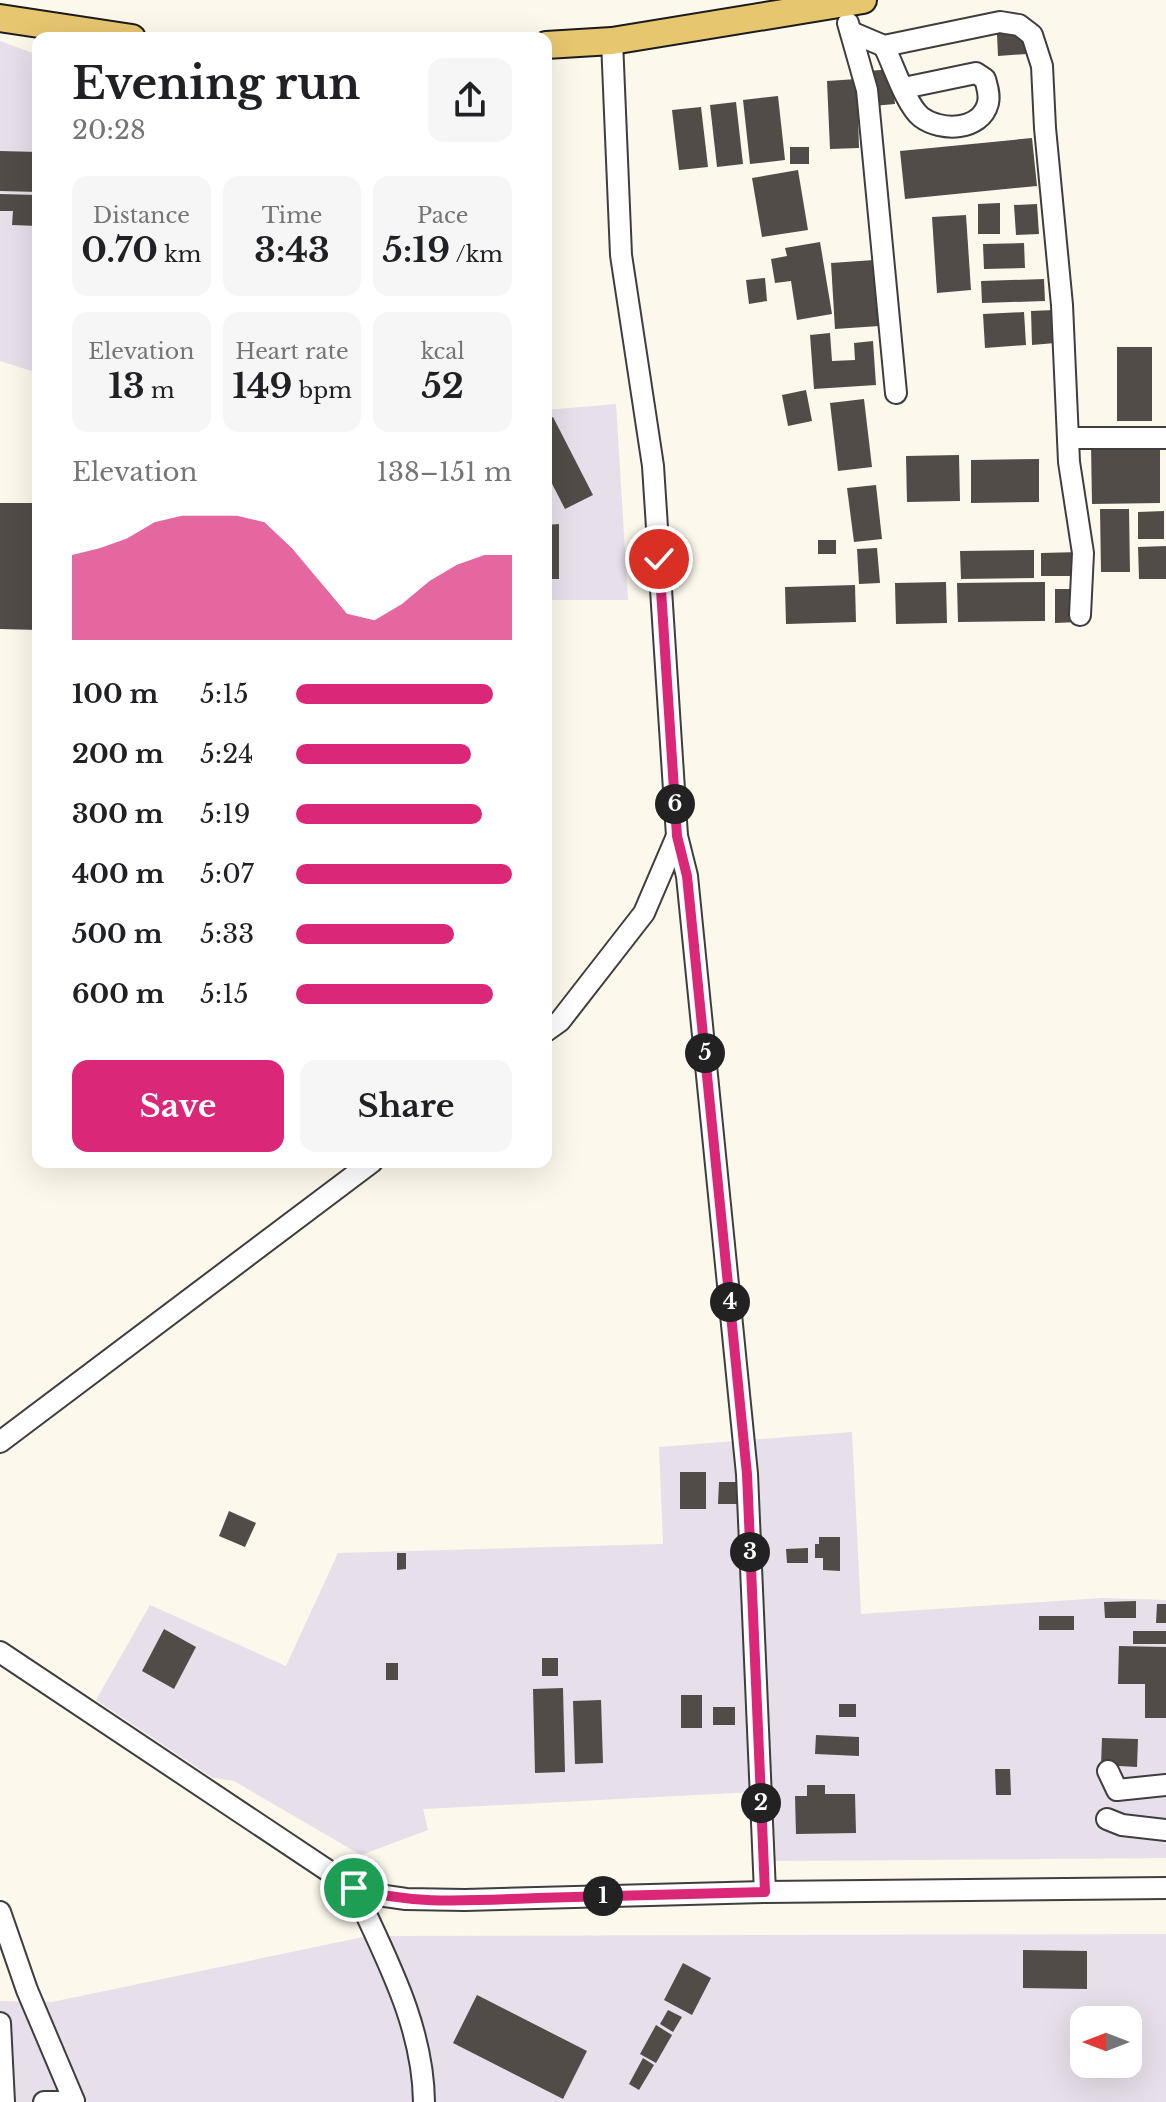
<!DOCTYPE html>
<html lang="en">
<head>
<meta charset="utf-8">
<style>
  body { margin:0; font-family:"Libre Baskerville",serif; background:#f6f6f6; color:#202124; height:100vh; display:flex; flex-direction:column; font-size:30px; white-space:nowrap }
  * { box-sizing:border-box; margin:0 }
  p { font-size:26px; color:#757577 }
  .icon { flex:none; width:44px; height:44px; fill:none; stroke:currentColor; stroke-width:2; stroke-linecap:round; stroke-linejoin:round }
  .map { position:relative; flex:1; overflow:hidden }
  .details { position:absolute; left:32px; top:32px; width:520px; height:1136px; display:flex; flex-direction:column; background:#fff; border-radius:16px; box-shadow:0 8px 32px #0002 }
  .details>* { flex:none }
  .needle { width:52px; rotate:270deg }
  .buttons { position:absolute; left:1070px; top:2006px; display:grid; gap:16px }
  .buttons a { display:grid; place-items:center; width:72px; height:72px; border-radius:16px; background:#fff; box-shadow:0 8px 32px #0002; font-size:40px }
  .pin { position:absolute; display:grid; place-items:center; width:68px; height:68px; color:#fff; margin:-34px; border:4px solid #fff; border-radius:50%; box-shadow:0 2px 8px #0007 }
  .km { position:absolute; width:40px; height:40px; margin:-20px; border-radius:50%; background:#222; color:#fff; font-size:22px; line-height:40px; text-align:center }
  .round { display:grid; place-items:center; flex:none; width:84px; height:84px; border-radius:16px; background:#f6f6f6 }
  .overview { display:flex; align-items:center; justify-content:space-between; height:136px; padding:0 40px }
  h1 { font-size:44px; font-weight:800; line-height:60px }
  .metrics { display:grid; grid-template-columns:repeat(3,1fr); gap:12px; height:136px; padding:8px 40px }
  .metrics div { display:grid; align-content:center; border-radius:16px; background:#f6f6f6; text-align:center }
  .metrics b { font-size:34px; font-weight:800 }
  .metrics small { font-size:22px; font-weight:400 }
  .metrics p { font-size:22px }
  .chart { height:224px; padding:16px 40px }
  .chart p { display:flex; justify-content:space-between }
  .chart svg { width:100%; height:144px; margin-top:8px; fill:#db2777; opacity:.7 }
  .cta { display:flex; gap:16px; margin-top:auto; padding:16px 40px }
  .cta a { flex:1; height:92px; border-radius:16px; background:#db2777; color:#fff; font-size:32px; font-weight:800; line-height:92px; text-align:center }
  .cta a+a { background:#f6f6f6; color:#202124 }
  ul { padding:0 40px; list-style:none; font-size:26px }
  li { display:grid; grid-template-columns:128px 96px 1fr; align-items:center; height:60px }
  li i { height:20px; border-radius:10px; background:#db2777 }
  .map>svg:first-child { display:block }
</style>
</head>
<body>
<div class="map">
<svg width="1166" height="2102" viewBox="0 0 1166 2102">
  <rect width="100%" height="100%" fill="#fcf8eb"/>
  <g fill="#e7dfe9" fill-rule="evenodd">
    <path d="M0,41L38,55V373L0,361Z"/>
    <path d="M616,404L628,600H546V410Z"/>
    <path d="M852,1432L861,1614L1102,1598L1166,1600V1858L773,1861V1791L423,1809L428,1830L361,1855L234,1781L213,1778L96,1700L150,1605L286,1666L338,1553L663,1544L659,1447Z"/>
    <path d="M1166,1934V2102H0V2001L52,2002L368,1936ZM1084,2020H1128V2064H1084Z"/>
  </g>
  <g fill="#524c48">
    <path d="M1024,32L1026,54L998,56L997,34Z"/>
    <path d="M891,69L895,104L873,106L869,71Z"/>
    <path d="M857,79L859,148L830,149L827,81Z"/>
    <path d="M778,96L785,160L750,164L743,100Z"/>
    <path d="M736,102L743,164L717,167L710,105Z"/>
    <path d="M701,107L708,167L679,170L672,110Z"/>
    <path d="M1032,138L1037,186L905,199L900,151Z"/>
    <rect x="790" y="147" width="19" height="17"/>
    <path d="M0,151L38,152V192L0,191Z"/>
    <path d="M798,170L808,230L762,237L752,178Z"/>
    <path d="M0,194L38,195V226L12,225L13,211H0Z"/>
    <path d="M1000,203V234H978V204Z"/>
    <path d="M1037,204L1039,234L1016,235L1014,205Z"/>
    <path d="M966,215L971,290L937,293L932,217Z"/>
    <path d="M820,242L832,314L797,320L791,281L775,283L771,259L787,256L785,248Z"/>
    <path d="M1024,243L1025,268L984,269L983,244Z"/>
    <path d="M874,260L879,326L835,329L831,263Z"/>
    <rect x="32" y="262" width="6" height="79"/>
    <path d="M765,278L767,301L749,304L746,280Z"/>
    <path d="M1044,279L1045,301L982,303L981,281Z"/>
    <path d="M1054,310L1055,343L1032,345L1031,311Z"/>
    <path d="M1024,312L1026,345L985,348L983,314Z"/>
    <path d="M830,333L832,361L855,360L854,343L873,341L876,385L814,389L810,335Z"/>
    <rect x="1117" y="347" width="35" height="74"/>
    <path d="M806,390L812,421L788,426L782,395Z"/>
    <path d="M864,399L872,467L838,471L830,403Z"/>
    <path d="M553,417L593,495L565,509L546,472V420Z"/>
    <path d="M1160,445V503L1092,504L1091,446Z"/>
    <path d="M959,455L960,501L907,502L906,456Z"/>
    <path d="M1039,459V502L971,503V460Z"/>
    <path d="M876,485L882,539L854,542L847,488Z"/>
    <path d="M0,503H38V630L0,629Z"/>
    <path d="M1100,509H1129L1130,572H1101Z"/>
    <path d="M1164,511V539H1138V512Z"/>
    <path d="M559,524V579H546V525Z"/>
    <rect x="818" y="540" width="18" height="14"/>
    <path d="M1166,546V579H1139L1138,547Z"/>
    <path d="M877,548L880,583L859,584L857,549Z"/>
    <path d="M1034,550V578L961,579L960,551Z"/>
    <path d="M1079,552V576H1041V553Z"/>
    <path d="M946,582L947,623L896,624L895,583Z"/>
    <path d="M1045,582V621L958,622L957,583Z"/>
    <path d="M855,585L856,622L786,624L785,587Z"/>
    <path d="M1055,589H1078L1079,622L1055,623Z"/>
    <rect x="680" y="1472" width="26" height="37"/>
    <path d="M719,1482H743V1504H718Z"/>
    <path d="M229,1511L256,1523L245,1547L219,1536Z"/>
    <path d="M819,1537H840V1571L823,1570V1558H815V1544H819Z"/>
    <path d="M808,1548V1563H787L786,1549Z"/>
    <path d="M397,1553H406V1569L397,1570Z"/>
    <path d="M1136,1601V1618H1105L1104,1602Z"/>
    <path d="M1157,1604H1166V1623H1156Z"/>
    <rect x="1039" y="1616" width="35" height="14"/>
    <path d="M164,1629L196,1647L174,1689L142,1671Z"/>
    <rect x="1133" y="1631" width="33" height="13"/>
    <path d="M1119,1646L1166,1647V1718H1145V1684H1118Z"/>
    <rect x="542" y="1658" width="16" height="18"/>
    <rect x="386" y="1663" width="12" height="17"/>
    <path d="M563,1688L565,1772L535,1773L533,1689Z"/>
    <rect x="681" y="1695" width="21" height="33"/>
    <path d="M601,1700L603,1763L575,1764L573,1701Z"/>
    <rect x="839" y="1704" width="17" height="13"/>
    <rect x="713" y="1707" width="22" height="18"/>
    <path d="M816,1735L859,1737V1756L815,1754Z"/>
    <path d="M1102,1738L1138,1739L1137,1767L1101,1765Z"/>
    <path d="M995,1769H1010L1011,1795H996Z"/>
    <path d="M807,1785H825V1794H855L856,1833L796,1834L795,1796H807Z"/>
    <path d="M1023,1950L1087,1951V1989L1023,1988Z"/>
    <path d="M683,1963L711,1978L692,2015L664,2000Z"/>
    <path d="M477,1995L587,2051L563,2099L453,2043Z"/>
    <path d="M668,2010L682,2017L673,2032L660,2024Z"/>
    <path d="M656,2025L672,2035L656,2063L640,2054Z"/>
    <path d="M643,2058L654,2065L639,2090L629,2084Z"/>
  </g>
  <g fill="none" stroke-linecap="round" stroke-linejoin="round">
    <defs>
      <g id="minor">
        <path d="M848,23L867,90L896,393"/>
        <path d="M851,32L884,46L1000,22L1019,25L1032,35L1042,66L1045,128L1062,305L1069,462L1083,553L1080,615"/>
        <path d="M612,41L621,255L653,466L677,836L687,876L747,1474L765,1892"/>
        <path d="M884,46C893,64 906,105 921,117C941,132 981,131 988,103C990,95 987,86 985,79L976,73L904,88"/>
        <path d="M1068,438H1166"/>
        <path d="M546,1031L560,1021L644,913L677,836"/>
        <path d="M0,1442L372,1162"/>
        <path d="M0,1652L354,1888L378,1895L406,1899L465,1900L765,1892L1166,1888"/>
        <path d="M1108,1771L1117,1790L1166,1785"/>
        <path d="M1107,1819L1122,1825L1166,1830"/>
        <path d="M354,1888C385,1957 423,2024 424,2102"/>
        <path d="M0,1912L27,1990L74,2101"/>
        <path d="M0,2023L4,2102"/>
        <path d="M44,2102H74"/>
      </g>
      <g id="major">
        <path d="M0,18L132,38"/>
        <path d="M546,45L612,41L863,0"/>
      </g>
    </defs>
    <use href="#minor" stroke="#3e3e3e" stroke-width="24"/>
    <use href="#major" stroke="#1c1c1c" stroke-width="30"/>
    <use href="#minor" stroke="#fff" stroke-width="20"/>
    <use href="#major" stroke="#e7c670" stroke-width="26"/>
  </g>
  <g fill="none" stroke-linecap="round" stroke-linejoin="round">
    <defs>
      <path id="route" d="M354,1888C412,1906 476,1900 537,1898C613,1896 689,1894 765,1892L747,1474L687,876L677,836L659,559"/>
    </defs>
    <use href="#route" stroke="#fff" stroke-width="16"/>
    <use href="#route" stroke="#db2777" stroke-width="10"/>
  </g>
</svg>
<div class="buttons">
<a><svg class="needle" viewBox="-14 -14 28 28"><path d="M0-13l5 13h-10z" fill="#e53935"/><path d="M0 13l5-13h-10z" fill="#757577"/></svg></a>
</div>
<div class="pin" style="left:354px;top:1888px;background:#1e9e55"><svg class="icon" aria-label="arrive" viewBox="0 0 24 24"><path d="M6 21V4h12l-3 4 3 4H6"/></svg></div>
<div class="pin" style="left:659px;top:559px;background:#d93025"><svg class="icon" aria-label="check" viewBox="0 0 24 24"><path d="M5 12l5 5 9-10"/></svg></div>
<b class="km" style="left:603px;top:1896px">1</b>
<b class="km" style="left:761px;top:1803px">2</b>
<b class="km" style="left:750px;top:1552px">3</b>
<b class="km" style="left:730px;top:1302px">4</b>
<b class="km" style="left:705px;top:1053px">5</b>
<b class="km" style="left:675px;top:804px">6</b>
<section class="details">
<div class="overview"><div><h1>Evening run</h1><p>20:28</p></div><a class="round"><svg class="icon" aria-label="share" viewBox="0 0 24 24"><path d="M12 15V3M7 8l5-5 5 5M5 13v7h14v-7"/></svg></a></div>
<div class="metrics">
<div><p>Distance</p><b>0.70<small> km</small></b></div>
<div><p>Time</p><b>3:43</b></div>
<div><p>Pace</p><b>5:19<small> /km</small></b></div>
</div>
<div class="metrics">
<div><p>Elevation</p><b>13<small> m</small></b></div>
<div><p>Heart rate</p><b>149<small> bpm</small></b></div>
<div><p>kcal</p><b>52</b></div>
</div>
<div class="chart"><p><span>Elevation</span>138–151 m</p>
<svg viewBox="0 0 160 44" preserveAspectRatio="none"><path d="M0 44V18L10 16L20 13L30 8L40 6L50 6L60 6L70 8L80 16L90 26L100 36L110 38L120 33L130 26L140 21L150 18L160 18V44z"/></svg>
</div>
<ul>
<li><b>100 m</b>5:15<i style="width:91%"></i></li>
<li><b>200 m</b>5:24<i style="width:81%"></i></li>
<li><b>300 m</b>5:19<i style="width:86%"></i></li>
<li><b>400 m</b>5:07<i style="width:100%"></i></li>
<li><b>500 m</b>5:33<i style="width:73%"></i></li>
<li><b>600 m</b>5:15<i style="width:91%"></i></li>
</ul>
<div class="cta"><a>Save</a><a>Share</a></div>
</section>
</div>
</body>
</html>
